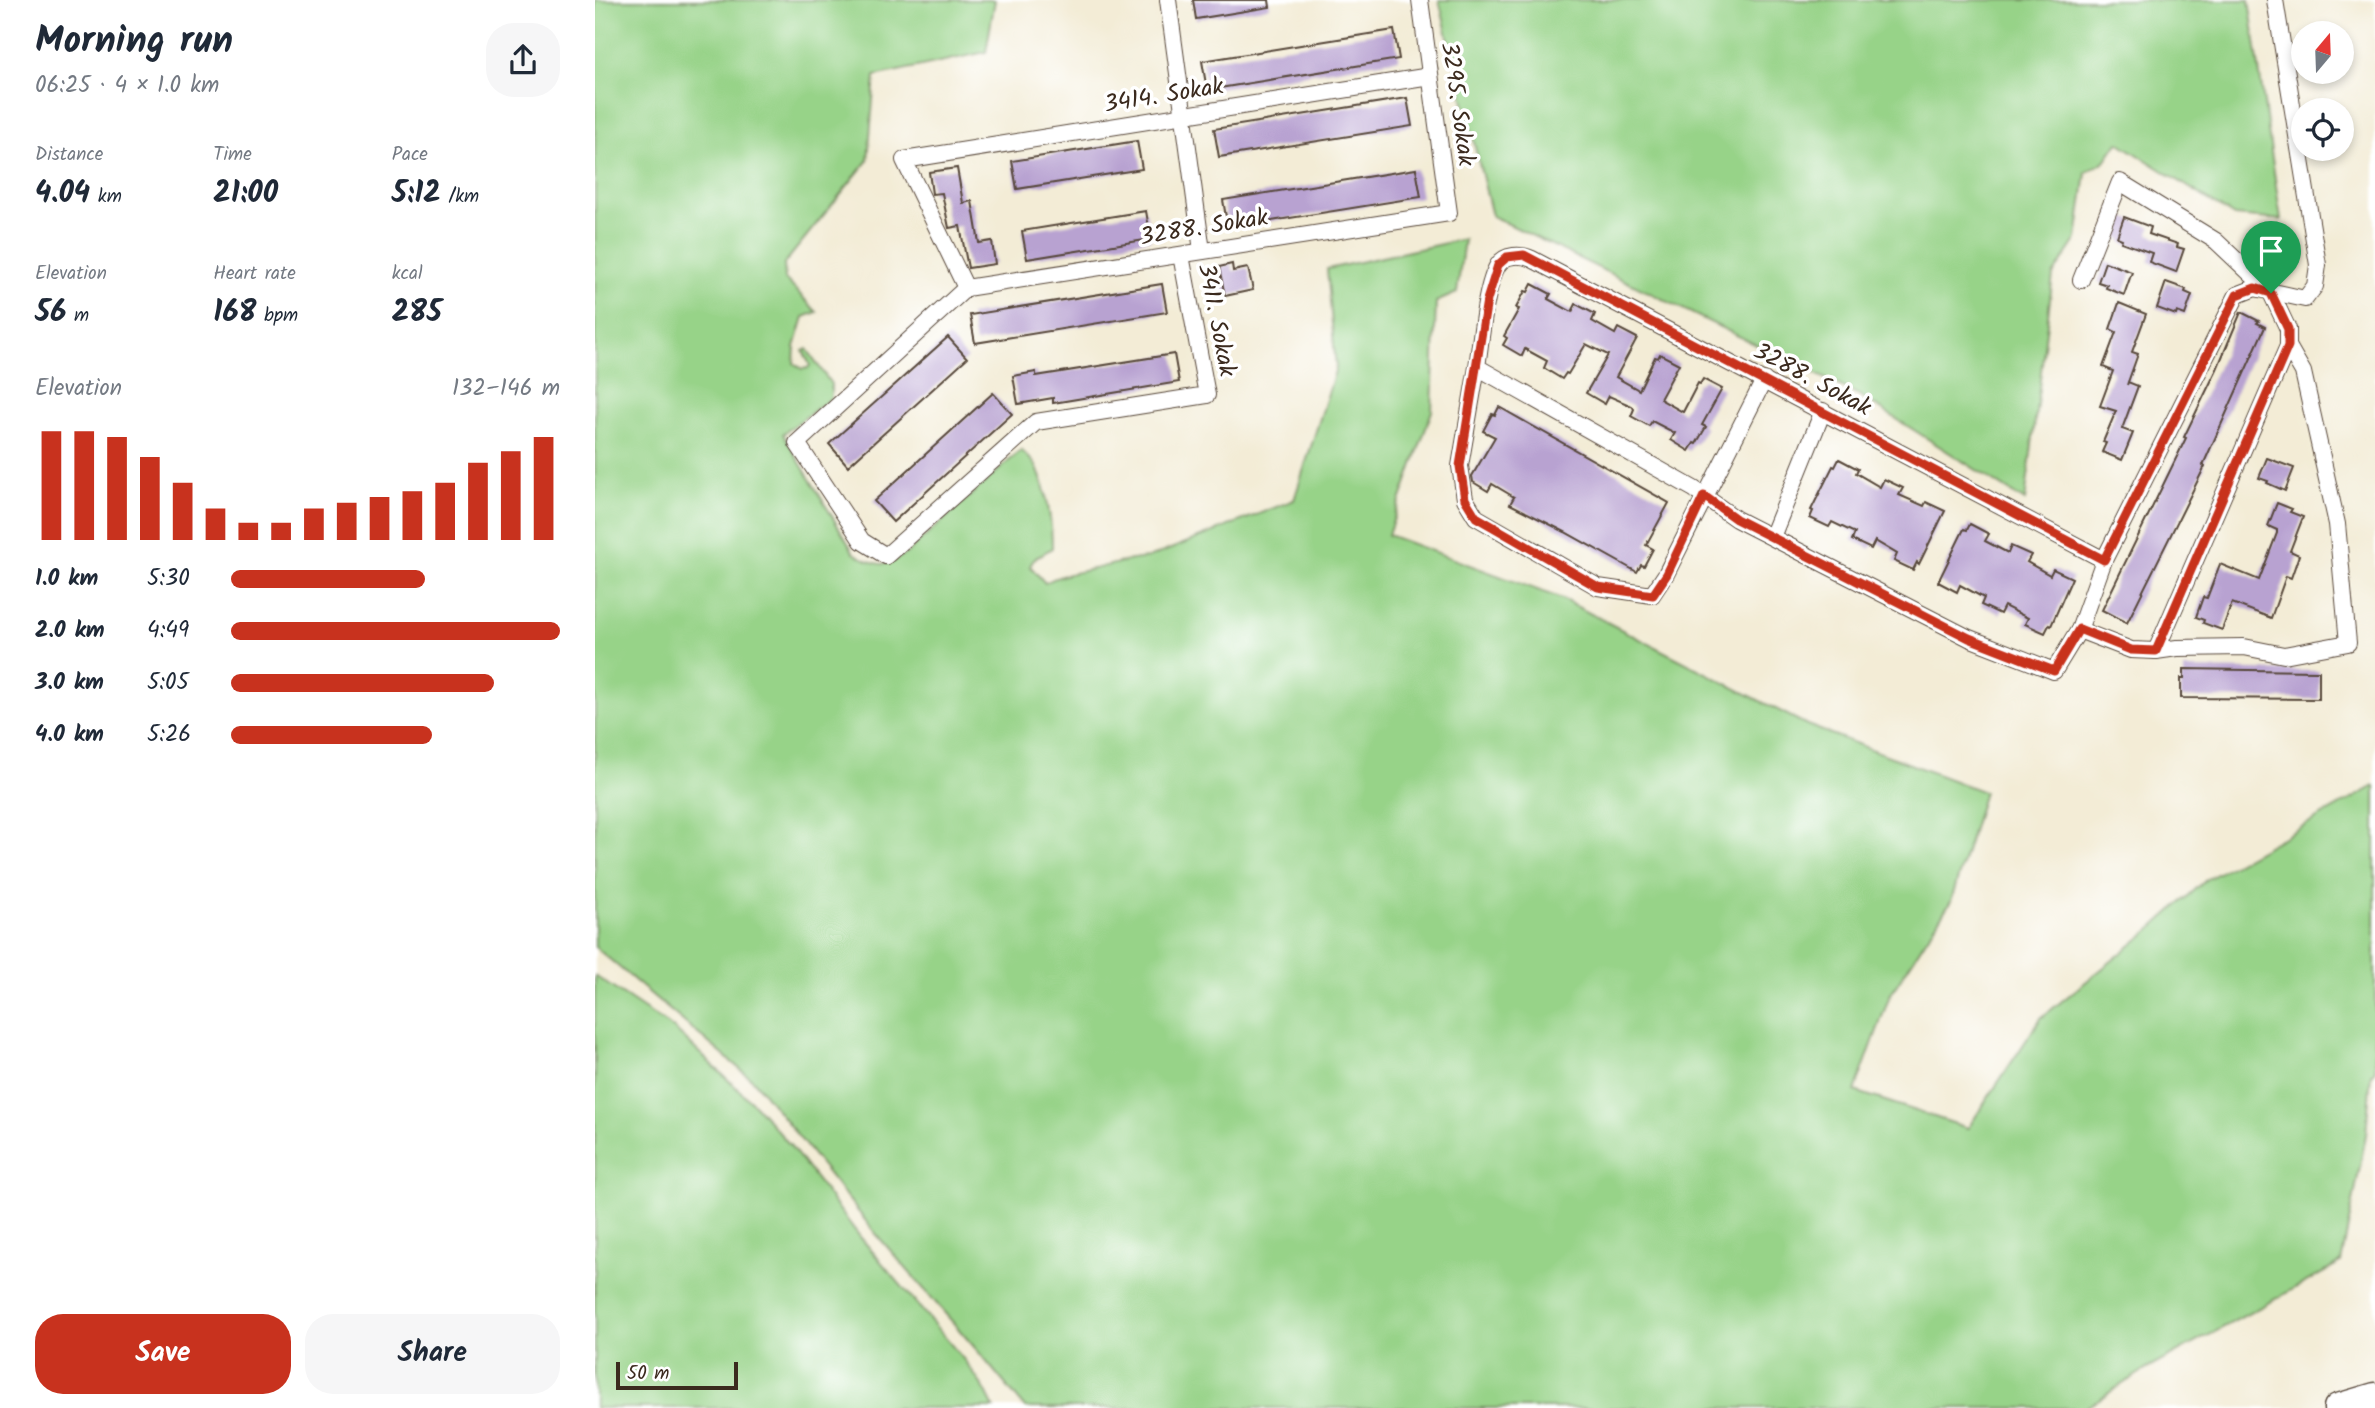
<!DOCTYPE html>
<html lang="en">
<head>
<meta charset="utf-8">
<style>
  body { margin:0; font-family:Kalam,sans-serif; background:#f6f6f7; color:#1f2937; height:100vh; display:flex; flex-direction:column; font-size:26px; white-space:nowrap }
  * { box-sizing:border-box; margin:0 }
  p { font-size:23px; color:#747a83 }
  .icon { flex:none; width:38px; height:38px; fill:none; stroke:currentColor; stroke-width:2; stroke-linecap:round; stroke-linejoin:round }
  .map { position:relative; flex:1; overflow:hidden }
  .sheet { display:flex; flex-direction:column; background:#fff; width:595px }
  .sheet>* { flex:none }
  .needle { width:46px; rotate:19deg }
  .controls { position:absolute; left:1696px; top:21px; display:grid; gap:14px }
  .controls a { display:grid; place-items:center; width:63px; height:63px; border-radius:50%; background:#fff; box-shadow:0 4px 10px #0003; font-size:35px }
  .scale { position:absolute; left:21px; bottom:18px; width:122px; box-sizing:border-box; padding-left:7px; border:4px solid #3b2a1e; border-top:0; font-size:19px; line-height:24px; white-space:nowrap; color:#3b2a1e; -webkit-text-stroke:5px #fff; paint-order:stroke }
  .pin { position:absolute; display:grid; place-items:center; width:60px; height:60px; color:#fff; margin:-72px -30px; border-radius:50% 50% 50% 0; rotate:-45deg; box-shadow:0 0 7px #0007 }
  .pin .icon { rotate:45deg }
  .round { display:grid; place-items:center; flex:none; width:74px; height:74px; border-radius:28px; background:#f6f6f7 }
  .head { display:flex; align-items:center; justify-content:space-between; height:119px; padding:0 35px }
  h1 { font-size:38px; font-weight:600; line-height:52px }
  .metrics { display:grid; grid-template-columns:repeat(3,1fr); gap:10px; height:119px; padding:7px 35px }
  .metrics div { display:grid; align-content:center }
  .metrics b { font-size:30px; font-weight:600 }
  .metrics small { font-size:19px; font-weight:400 }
  .metrics p { font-size:19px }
  .chart { height:196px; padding:14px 35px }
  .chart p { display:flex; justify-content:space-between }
  .chart svg { width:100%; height:126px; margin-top:7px; stroke:#c8321e; stroke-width:6 }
  .primary-button { display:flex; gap:14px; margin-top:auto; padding:14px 35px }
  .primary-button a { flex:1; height:80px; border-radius:28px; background:#c8321e; color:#fff; font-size:28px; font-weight:600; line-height:80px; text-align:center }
  .primary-button a+a { background:#f6f6f7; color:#1f2937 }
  ul { padding:0 35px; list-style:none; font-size:23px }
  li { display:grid; grid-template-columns:112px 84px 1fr; align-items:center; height:52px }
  li i { height:18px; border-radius:9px; background:#c8321e }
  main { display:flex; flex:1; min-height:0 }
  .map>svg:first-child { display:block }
</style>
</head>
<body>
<main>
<section class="sheet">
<div class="head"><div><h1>Morning run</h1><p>06:25 · 4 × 1.0 km</p></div><a class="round"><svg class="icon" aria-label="share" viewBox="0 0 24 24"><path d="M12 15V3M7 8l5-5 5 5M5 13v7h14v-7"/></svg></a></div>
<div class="metrics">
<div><p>Distance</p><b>4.04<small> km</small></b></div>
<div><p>Time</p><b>21:00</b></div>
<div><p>Pace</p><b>5:12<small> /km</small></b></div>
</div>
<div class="metrics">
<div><p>Elevation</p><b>56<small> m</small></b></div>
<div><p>Heart rate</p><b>168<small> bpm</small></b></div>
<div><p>kcal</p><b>285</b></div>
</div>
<div class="chart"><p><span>Elevation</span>132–146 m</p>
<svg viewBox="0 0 160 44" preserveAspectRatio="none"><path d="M5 44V6M15 44V6M25 44V8M35 44V15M45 44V24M55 44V33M65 44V38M75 44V38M85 44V33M95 44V31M105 44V29M115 44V27M125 44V24M135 44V17M145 44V13M155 44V8"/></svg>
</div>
<ul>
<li><b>1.0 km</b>5:30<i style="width:59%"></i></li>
<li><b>2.0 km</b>4:49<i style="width:100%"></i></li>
<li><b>3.0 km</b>5:05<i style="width:80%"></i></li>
<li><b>4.0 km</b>5:26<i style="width:61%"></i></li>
</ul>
<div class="primary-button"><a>Save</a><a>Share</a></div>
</section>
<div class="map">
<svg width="1780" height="1408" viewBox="0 0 1780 1408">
  <rect width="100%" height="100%" fill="#fff"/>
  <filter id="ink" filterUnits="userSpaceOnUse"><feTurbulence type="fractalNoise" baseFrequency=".0143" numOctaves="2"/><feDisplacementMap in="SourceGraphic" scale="14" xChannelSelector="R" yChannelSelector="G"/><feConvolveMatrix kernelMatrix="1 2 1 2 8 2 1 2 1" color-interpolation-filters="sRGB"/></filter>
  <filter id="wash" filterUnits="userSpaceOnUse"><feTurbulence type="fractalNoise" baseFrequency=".00686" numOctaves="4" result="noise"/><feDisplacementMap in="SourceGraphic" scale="28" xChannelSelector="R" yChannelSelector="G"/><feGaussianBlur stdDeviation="1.57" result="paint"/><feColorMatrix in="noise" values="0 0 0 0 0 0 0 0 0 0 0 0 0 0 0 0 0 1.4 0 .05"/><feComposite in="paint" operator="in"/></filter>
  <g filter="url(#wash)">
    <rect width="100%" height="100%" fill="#f3ecd6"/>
    <g fill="#97d388" stroke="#697e53" stroke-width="2">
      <path d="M0,0H400L391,52L280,76L273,160L189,264L190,279L222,312L209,317L200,347L199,363L207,369L213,368L215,365L208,351L212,349L236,384V398L188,434L259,553C282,567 290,568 312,553L426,450C431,455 437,460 441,466C452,489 457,523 457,548L439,559L435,566L450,583C466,574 480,573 498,569C517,565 534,559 553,558L699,500L741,368L732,269L869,239L862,293L841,302L837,411L793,535L967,599L1212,725L1389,792L1356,901L1295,995L1260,1091L1373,1128L1446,1018L1555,930L1611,880L1780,786V1070L1776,1074L1771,1135L1746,1263L1548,1371L1490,1408H430L381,1349L282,1235L159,1081L0,947Z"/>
      <path d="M844,0H1654L1686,220L1639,216L1523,142L1510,161L1491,173L1482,239L1458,275L1430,501L1264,395L897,216Z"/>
      <path d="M0,976L79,1029L161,1106L194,1144L266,1238L370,1361L390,1390L399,1408H0Z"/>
    </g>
    <g id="blocks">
      <g fill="#b8a2d1">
        <path d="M598,0H674L675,7L601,19Z"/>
        <path d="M799,30L804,59L612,90L607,61Z"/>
        <path d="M812,98L817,126L624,157L619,129Z"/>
        <path d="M542,141L547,169L422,189L417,161Z"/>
        <path d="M362,168L368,203L377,201L384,243L397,241L400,264L373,268L365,226L354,228L347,193L337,194L334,172Z"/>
        <path d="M821,169L826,197L633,228L628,200Z"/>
        <path d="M551,211L556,239L432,259L427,231Z"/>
        <path d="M1529,217L1556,227L1554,234L1583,244L1582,247L1589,249L1581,272L1554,262L1557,253L1526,242L1527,239L1522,237Z"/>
        <path d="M1510,262L1537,272L1529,295L1511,288L1512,285L1503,282Z"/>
        <path d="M637,264L638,271L653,268L658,290L630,296L624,267Z"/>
        <path d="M1571,282L1591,289L1590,292L1597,295L1590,315L1582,312L1581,315L1562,308Z"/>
        <path d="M567,284L572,312L380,343L375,315Z"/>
        <path d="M937,284L956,294L953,299L977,312L981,304L1000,314L997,321L1020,334L1023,328L1042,338L1021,377L1044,390L1060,357L1063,358L1065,354L1084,364L1065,399L1088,412L1103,383L1105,384L1108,379L1127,389L1107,425L1111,427L1101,444L1099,443L1094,451L1076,440L1080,433L1057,421L1054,426L1036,416L1039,409L1037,406L1014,396L1010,404L991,393L1013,355L991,344L973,374L971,373L967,379L949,368L952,361L930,349L927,356L908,345L912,338L909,336L924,309L921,308L930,291L933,292Z"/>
        <path d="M1524,303L1551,314L1537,352L1543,354L1532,385L1533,382L1543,386L1527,429L1538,433L1527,460L1507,452L1511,443L1508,442L1521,411L1505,406L1518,371L1508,367L1521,332L1515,329Z"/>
        <path d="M1646,312L1664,321L1662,323L1670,327L1608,465L1610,466L1532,623L1507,610L1591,438L1589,437L1622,369Z"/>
        <path d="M353,337L372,358L253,466L234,444Z"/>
        <path d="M579,354L584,382L458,403V398L423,404L418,376L441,372V376Z"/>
        <path d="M398,393L417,414L298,522L279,501Z"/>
        <path d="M904,407L1074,503L1051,545L1058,549L1049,566L1046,565L1042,572L970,532L915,504L919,497L897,484L893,491L878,482L877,476L900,437L888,431L897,414L900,415Z"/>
        <path d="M1672,458L1699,468L1690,491L1672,483L1673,481L1664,478Z"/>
        <path d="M1244,459L1263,469L1261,473L1285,487L1289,479L1308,488L1304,495L1329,506L1331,502L1350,511L1324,564L1322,562L1318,570L1299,561L1302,554L1280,541L1276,549L1257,540L1260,533L1237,522L1234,527L1215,518L1218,511L1216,510L1238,466L1240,467Z"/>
        <path d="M1682,503L1697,509L1695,512L1708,517L1695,551L1704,555L1696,578L1691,576L1676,618L1637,603L1627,630L1608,623L1609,620L1601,617L1608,597L1612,598L1625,564L1664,580L1682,533V530L1673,526Z"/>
        <path d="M1375,524L1394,534L1390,541L1413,553L1416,546L1436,555L1432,562L1455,575L1458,569L1477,578L1456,626L1454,625L1450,633L1430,624L1433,618L1409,606L1405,614L1386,605L1389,598L1365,585L1362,592L1343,582L1369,529L1372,530Z"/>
        <path d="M1589,669L1724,671V699L1586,698V678H1589Z"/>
      </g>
    </g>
  </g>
  <g filter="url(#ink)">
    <use href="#blocks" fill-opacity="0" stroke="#57473a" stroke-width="2"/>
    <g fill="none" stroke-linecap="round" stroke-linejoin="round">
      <defs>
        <g id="minor">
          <path d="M573,0L607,251"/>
          <path d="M1486,280L1525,182L1621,241L1676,293L1693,329V346L1561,651L1582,648L1649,647L1689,655L1753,643L1742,524L1708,372L1693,346"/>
          <path d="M371,288L202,443L267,541L291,556L441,422L612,395L586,255"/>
          <path d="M371,288L854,213L825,0"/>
          <path d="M371,288L309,160L835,76"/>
          <path d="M882,367L865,466L870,499L881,517L1003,587L1057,595L1071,574L1169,380"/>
          <path d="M1177,537L1228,411"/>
          <path d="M1509,560L937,259C926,254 910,254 903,265C890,286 886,341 882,367L1099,489L1141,519L1374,638L1459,671L1484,630L1536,650L1561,651"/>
          <path d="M1484,630L1509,560L1642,295L1660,288L1710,299L1720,286L1723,265L1680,0"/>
        </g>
        <path id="motorway" d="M1743,1408L1780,1397"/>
      </defs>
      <use href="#minor" stroke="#57473a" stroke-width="18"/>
      <use href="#motorway" stroke="#57473a" stroke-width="31"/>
      <use href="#minor" stroke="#fff" stroke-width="16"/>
      <use href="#motorway" stroke="#fff" stroke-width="28"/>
    </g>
  </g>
  <g fill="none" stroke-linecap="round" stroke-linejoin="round" filter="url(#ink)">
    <defs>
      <path id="route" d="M929,255L1509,560L1642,295L1660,288L1676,293L1693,329V346L1561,651L1536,650L1484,629L1459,671L1374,638L1141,519L1109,496L1072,574L1058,595L1003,587L881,517L870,499L865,466L892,300L903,265L912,257Z"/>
    </defs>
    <use href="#route" stroke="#fff" stroke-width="14"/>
    <use href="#route" stroke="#c8321e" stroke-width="9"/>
  </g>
  <g text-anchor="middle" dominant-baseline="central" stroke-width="7" stroke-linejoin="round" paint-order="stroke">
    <g font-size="24" fill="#3b2a1e" stroke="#fff">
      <text transform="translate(569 96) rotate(-9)">3414. Sokak</text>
      <text transform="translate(862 104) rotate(82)">3295. Sokak</text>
      <text transform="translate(609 228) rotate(-9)">3288. Sokak</text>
      <text transform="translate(621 320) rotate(79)">3411. Sokak</text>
      <text transform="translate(1217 380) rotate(28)">3288. Sokak</text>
    </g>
  </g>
</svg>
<div class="controls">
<a><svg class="needle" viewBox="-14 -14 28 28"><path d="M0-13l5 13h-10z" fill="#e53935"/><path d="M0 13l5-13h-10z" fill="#747a83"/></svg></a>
<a><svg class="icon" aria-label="locate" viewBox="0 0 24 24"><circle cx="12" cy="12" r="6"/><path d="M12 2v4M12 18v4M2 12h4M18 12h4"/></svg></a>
</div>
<div class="scale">50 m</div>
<div class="pin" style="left:1676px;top:293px;background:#1e9e55"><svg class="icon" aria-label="arrive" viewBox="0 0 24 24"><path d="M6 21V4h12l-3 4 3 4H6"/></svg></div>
</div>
</main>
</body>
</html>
